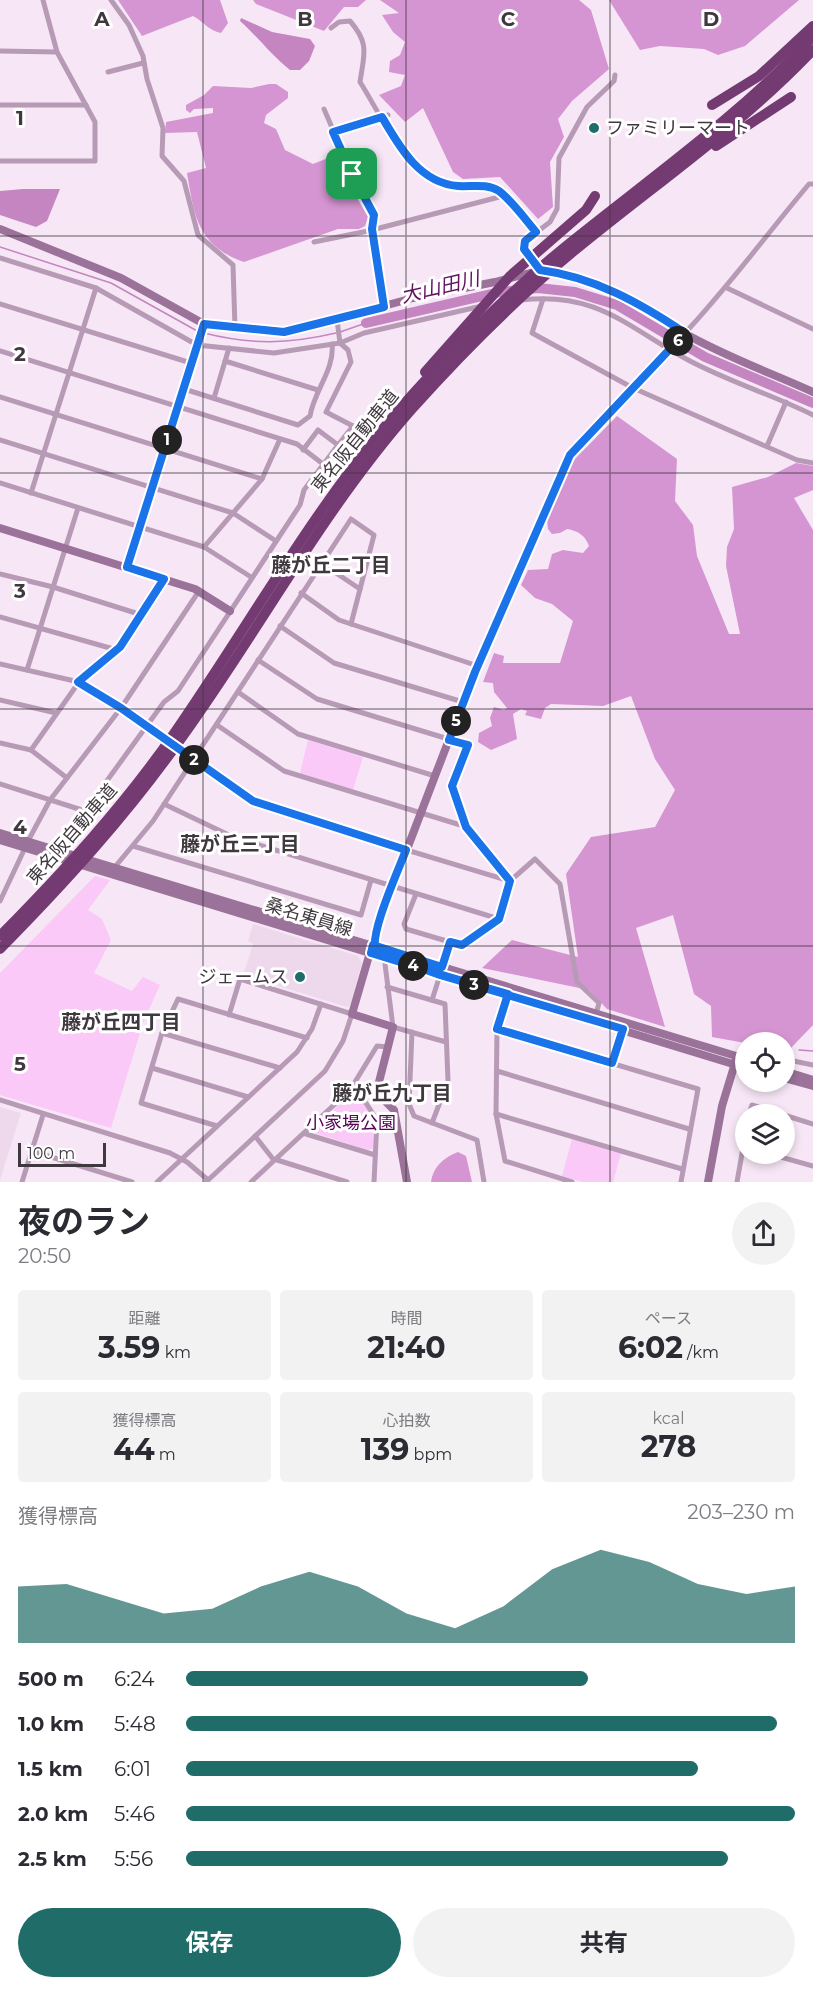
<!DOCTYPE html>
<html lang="ja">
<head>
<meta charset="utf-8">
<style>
  body { margin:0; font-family:Montserrat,"Noto Sans JP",sans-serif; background:#f2f2f3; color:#2b2b33; height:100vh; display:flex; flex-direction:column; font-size:22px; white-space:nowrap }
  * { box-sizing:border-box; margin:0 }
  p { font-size:20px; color:#7c7c81 }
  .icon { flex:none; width:33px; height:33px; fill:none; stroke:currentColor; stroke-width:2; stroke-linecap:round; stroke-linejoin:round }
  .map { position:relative; height:1182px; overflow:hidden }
  .details { display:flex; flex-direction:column; background:#fff; flex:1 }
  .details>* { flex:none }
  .fabs { position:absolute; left:735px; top:1032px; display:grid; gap:12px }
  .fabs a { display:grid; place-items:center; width:60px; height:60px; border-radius:50%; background:#fff; box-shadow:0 3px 9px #0003; font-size:30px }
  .scale { position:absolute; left:18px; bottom:15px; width:88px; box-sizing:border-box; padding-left:6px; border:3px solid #3f383e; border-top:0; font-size:16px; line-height:21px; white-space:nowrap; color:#3f383e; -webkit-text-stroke:4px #fff; paint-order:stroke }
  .pin { position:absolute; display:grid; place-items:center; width:51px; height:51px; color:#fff; margin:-26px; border-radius:12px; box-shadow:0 3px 9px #0006 }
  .km { position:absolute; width:30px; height:30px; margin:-15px; border-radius:50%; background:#222; color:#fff; font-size:16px; line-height:30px; text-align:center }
  .round { display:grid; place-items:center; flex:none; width:63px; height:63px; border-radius:32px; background:#f2f2f3 }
  .headline { display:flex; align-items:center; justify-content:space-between; height:102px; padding:0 18px }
  h1 { font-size:33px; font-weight:700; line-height:45px }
  .metrics { display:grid; grid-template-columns:repeat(3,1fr); gap:9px; height:102px; padding:6px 18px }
  .metrics div { display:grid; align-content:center; border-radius:6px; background:#f2f2f3; text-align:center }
  .metrics b { font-size:30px; font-weight:700 }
  .metrics small { font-size:16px; font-weight:400 }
  .metrics p { font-size:16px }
  .chart { height:168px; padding:12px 18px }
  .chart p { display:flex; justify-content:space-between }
  .chart svg { width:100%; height:108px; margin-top:6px; fill:#206c68; opacity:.7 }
  .cta { display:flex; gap:12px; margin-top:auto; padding:12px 18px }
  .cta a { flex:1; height:69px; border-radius:36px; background:#206c68; color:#fff; font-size:24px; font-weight:700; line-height:69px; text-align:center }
  .cta a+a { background:#f2f2f3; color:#2b2b33 }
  ul { padding:0 18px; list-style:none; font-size:20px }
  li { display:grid; grid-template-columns:96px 72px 1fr; align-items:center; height:45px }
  li i { height:15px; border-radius:8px; background:#206c68 }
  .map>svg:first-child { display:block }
</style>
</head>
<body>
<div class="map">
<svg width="813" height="1182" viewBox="0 0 813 1182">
  <rect width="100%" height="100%" fill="#f7e7f6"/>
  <g fill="#eed9ec">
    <path d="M253,924L358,956L362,963L350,1005L347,1007L243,975L253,944L248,941Z"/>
    <path d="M0,1107L21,1113L0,1180Z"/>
  </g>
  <g fill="#fac9f7">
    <path d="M308,740L363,757L353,790L300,773Z"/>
    <path d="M95,876L110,880L88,910L102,919L111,940L94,973L132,991L143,977L160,985L143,1023L111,1128L0,1095V973Z"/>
    <path d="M349,1094C373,1102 374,1127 373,1148L368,1150L315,1133L314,1130Z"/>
    <path d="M572,1139L621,1154L613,1182H582L562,1176Z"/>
  </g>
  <g fill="#d595d2">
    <path d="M118,0H220L228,23L221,33C208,30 204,22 193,16L142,36Z"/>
    <path d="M253,0H366L358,7H344L324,31L256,4Z"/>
    <path d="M380,0H579L591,10L609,69L572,101L558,119L564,137L550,162L553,207L538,219L500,177L463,179L453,172L423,108L405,122L379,95L401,86L405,75L389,72L390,61L400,55L405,42L393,32L382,15L399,13Z"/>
    <path d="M609,0H799L745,46L718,55L704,49L660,46L640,50Z"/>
    <path d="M269,84H276L288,92V98L266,115L264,123L276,129L285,150L313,164L333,156L368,217L365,226L359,229H338L244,262C198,246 194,216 187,173L206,168L197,132L165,133L166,122L213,113V108L194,109L190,113L186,110V105L204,95L213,86L251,88Z"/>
    <path d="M617,416L677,459L675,501L693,525L697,556L729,634H740L726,566L727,547L734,529L732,487L768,477L796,463L813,466V490L794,498L813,530V1025L789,1050L785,1049L784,1042L745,1043L712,1037L711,1006L694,994L673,915L636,928L665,1027L607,1009L589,990L482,968L512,940L578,957L566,874L591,837L655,827L675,790L655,759L631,696L603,706L551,704L545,708L541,719L525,715L527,711L521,709L513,714L517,739L491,750L478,742L479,733L492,726L490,718L494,707L504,710L507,708L494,692L493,683L483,682L494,653L504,656L503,663H560L573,621L552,604L535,598L521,585L528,570L548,569L552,554L563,550L583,553L589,546C585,535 578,531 567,529L560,533L552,534L548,529L547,520L573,461Z"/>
    <path d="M458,1152L466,1156L472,1182H431C433,1166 445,1157 458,1152Z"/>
  </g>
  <g fill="#c485c0">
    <path d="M241,18L272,32L310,39L315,46L309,61L300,70H290C271,55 258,37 240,21Z"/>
    <path d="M23,189H60L47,221L36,227L0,215V191Z"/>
  </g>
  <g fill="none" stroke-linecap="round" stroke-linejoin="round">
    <g stroke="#c485c0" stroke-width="1.5">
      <path d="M0,247L111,283L199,332"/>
      <path d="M340,332L366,323"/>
      <path d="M204,333C251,345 289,344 336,333"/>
      <path d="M799,1050L813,1051"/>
    </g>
    <path stroke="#c485c0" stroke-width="10" d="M366,323L500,292L538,288L575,292L617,305L705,357L813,403"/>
    <g stroke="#b79ab5" stroke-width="5">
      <path d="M111,0L129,25L143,56L147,79L163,128L162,156L184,181L198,235L233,265L235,328"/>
      <path d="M331,28L339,22L350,21C370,44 364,54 360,82C383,118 402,168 446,184C465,191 489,178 503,196"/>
      <path d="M0,51L57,52"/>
      <path d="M108,72L143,63"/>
      <path d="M0,105H86"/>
      <path d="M324,109L352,174L374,215L372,229L384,307"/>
      <path d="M333,132L388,115"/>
      <path d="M0,161H95V122L57,52L43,0"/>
      <path d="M314,242L368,231L503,196L536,232"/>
      <path d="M0,258L96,288L197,345L274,353L340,343L364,333L482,306"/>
      <path d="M539,269L527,256L525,241L550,222L557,209L559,158L587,107L614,81L615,75"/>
      <path d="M727,288L813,329"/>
      <path d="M543,299L532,333L633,388"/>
      <path d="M521,300C598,291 628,328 690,361C730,382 773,395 813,415"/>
      <path d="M0,304L191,363"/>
      <path d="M337,320L340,343L348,350L351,362L326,412L353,426"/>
      <path d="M685,333C729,286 767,234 809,184H813"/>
      <path d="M0,351L297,444L323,464"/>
      <path d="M225,361L318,390"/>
      <path d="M633,388L797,460L813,463"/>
      <path d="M184,389L298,425L310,416C314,391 335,369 332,344"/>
      <path d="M0,397L262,479"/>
      <path d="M214,398L229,348"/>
      <path d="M0,440L233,513L276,541"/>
      <path d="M338,445L353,426"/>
      <path d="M767,446L786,402"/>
      <path d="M348,453L346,450L356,427L353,426"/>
      <path d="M0,483L204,547L251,577"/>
      <path d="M31,493L96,288"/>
      <path d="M204,547L262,479L280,439"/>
      <path d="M321,563L360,589"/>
      <path d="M127,567L204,324"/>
      <path d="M0,574L53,587L142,615"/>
      <path d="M301,593L339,620L478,666"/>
      <path d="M0,617L117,650"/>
      <path d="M280,626L334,663L463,702"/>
      <path d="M258,660L317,699L468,745C462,758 455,771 453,785C448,811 494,861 510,881L499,919L462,945L450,942L442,967"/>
      <path d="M0,664L79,682L121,708L243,795L264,807L510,881L535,859L560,884L577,982L599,1003L596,1014"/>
      <path d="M27,670L78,508"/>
      <path d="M238,692L298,734L435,776"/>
      <path d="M0,700L56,713"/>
      <path d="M217,725L284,771L467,827"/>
      <path d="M0,743L31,750L67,778"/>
      <path d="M31,750L79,682L120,647L163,579"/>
      <path d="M0,784L85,811L164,702L178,691L300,505L304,490L338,445L318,430L303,450"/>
      <path d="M164,804L233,837L499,919"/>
      <path d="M28,841L50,800L121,708L199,591"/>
      <path d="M133,846L361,915L371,880"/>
      <path d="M114,868L153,821L351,519L374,535L351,624"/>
      <path d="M416,894L404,924L406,929L450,942"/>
      <path d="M0,901L25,848"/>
      <path d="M385,964L393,1027L446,1042"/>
      <path d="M387,987L445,1004L448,1081L432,1123"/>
      <path d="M508,995L497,1029L496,1114L505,1161L572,1182"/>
      <path d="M432,1000L440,975"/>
      <path d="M497,1029L698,1089L681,1182"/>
      <path d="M412,1032L409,1104L414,1116L477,1140L484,1182"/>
      <path d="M162,1033L280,1068"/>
      <path d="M737,1057L742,1051H746"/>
      <path d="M784,1059L813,1065"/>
      <path d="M613,1063L623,1029"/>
      <path d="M152,1068L248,1097"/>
      <path d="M497,1071L689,1129"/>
      <path d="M350,1090L366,1103L377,1120L374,1182"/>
      <path d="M0,1100L170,1153L187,1162L208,1180"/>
      <path d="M496,1114L682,1169"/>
      <path d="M749,1114L752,1105L782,1114"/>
      <path d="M784,1115L813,1124"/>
      <path d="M217,1126L141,1103L162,1033L178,999L307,1038"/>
      <path d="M306,1134L375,1155"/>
      <path d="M255,1136L273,1159"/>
      <path d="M32,1151L132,1182"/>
      <path d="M770,1154L813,1166"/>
      <path d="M277,1160L347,1182"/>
      <path d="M22,1182L43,1115"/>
      <path d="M157,1182L297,1052L312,1029L321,1004"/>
      <path d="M206,1182L325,1071L343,1041L352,1014L240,979L229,1015"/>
      <path d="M251,1182L350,1090L377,1046L388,1047"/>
      <path d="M737,1182L746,1131"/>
    </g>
    <g stroke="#9b7299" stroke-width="8">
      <path d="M0,229L121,278L204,324L284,332L300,329L413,298L495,282L534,272"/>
      <path d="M547,271C599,278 640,306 684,333C724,356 771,373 813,392"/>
      <path d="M0,528L195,589L230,611"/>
      <path d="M0,833L746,1059"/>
      <path d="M0,840L746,1068"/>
      <path d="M784,1071L813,1080"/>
      <path d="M784,1078L813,1086"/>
      <path d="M407,1182L394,1110L379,1095V1082L393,1027L352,1014L378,925L435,776L475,672L566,462L685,333"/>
      <path d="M708,1182L722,1106L736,1060"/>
    </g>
    <g stroke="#743b72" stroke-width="10">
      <path d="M712,105L759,76L813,26"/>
      <path d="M716,146L791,97"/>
      <path d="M425,372L510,276L586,210L595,196"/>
      <path d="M0,936C63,872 124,806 175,732C251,622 315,506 403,405C452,350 504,297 560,251C646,181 737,118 813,37"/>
      <path d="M0,949C65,883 126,816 180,740C259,631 322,511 412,409C462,353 516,299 574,251C654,185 741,126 813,50"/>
    </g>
  </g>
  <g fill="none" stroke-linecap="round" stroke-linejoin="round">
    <defs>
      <path id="route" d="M352,174L374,215L372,229L384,307L284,332L204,324L127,567L164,579L120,647L78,682L121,708L253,801L406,850C399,869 368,936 376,952L440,975L623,1029L612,1063L497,1029L508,994L449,977C423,969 397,961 371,953L373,945L442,967L450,942L462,945L499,919L510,881L466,827L452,786L468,745L449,740L475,672L570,455L685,333C640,303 594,277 540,270L524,249L525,241L536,232C525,219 512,201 499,191C487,183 471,187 458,186C419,183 399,146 382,117L333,132L352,174"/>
    </defs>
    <use href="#route" stroke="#fff" stroke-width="12"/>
    <use href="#route" stroke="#1a73e8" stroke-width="8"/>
  </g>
  <path fill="none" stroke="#3f383e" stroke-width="1.5" stroke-opacity="0.55" d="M203,0V1182M406,0V1182M610,0V1182M0,236H813M0,473H813M0,709H813M0,946H813"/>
  <g fill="#206c68" stroke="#fff" stroke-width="2">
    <circle cx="594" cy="128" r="6"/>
    <circle cx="300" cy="977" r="6"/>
  </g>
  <g text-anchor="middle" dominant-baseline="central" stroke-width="6" stroke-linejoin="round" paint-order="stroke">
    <g font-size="18" fill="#3f383e" stroke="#fff" text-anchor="start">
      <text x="606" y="128">ファミリーマート</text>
      <text x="288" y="977" text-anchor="end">ジェームス</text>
    </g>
    <g font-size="18" fill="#3f383e" stroke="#fff">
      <text transform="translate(355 441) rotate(-51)">東名阪自動車道</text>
      <text transform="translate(72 834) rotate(-49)">東名阪自動車道</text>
      <text transform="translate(309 917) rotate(17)">桑名東員線</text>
    </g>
    <g font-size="18" fill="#540354" stroke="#fff">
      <text x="351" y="1123">小家場公園</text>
    </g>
    <g font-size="20" font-style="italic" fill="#611460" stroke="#fff">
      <text transform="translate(440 287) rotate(-13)">大山田川</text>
    </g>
    <g font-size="20" font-weight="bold" fill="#3f383e" stroke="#fff">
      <text x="331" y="565">藤が丘二丁目</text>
      <text x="240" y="844">藤が丘三丁目</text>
      <text x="121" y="1022">藤が丘四丁目</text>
      <text x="392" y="1093">藤が丘九丁目</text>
    </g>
  </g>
  <g font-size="20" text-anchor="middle" font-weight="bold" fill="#3f383e" stroke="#fff" stroke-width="6" stroke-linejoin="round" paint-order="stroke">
    <text x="102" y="26">A</text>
    <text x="305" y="26">B</text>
    <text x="508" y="26">C</text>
    <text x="711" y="26">D</text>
    <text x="20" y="125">1</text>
    <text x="20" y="361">2</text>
    <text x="20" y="598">3</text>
    <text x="20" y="834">4</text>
    <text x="20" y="1071">5</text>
  </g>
</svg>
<div class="fabs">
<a><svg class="icon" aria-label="locate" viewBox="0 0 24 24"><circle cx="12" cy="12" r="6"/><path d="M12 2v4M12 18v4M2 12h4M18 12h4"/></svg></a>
<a><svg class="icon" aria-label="layers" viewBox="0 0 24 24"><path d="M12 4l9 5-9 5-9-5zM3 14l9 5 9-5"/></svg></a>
</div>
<div class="scale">100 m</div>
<div class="pin" style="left:352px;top:174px;background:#1e9e55"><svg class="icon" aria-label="arrive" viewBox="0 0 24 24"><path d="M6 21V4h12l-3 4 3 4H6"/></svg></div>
<b class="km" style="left:167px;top:440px">1</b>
<b class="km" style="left:194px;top:760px">2</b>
<b class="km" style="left:474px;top:985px">3</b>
<b class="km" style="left:413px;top:966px">4</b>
<b class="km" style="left:456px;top:721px">5</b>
<b class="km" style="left:678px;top:341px">6</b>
</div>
<section class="details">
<div class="headline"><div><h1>夜のラン</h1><p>20:50</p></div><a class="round"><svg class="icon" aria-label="share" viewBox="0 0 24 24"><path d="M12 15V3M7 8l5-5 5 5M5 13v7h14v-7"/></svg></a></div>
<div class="metrics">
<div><p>距離</p><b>3.59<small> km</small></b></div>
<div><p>時間</p><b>21:40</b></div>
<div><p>ペース</p><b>6:02<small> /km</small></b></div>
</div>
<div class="metrics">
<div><p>獲得標高</p><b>44<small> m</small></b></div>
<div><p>心拍数</p><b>139<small> bpm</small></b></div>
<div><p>kcal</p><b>278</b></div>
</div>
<div class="chart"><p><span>獲得標高</span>203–230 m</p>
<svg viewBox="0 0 160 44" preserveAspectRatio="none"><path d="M0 44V21L10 20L20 26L30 32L40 30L50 21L60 15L70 21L80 32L90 38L100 29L110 14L120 6L130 11L140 20L150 24L160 21V44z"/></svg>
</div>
<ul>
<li><b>500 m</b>6:24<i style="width:66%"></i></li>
<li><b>1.0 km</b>5:48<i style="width:97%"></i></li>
<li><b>1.5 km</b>6:01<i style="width:84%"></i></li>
<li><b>2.0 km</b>5:46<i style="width:100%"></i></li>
<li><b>2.5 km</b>5:56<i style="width:89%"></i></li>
</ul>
<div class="cta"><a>保存</a><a>共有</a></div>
</section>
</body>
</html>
